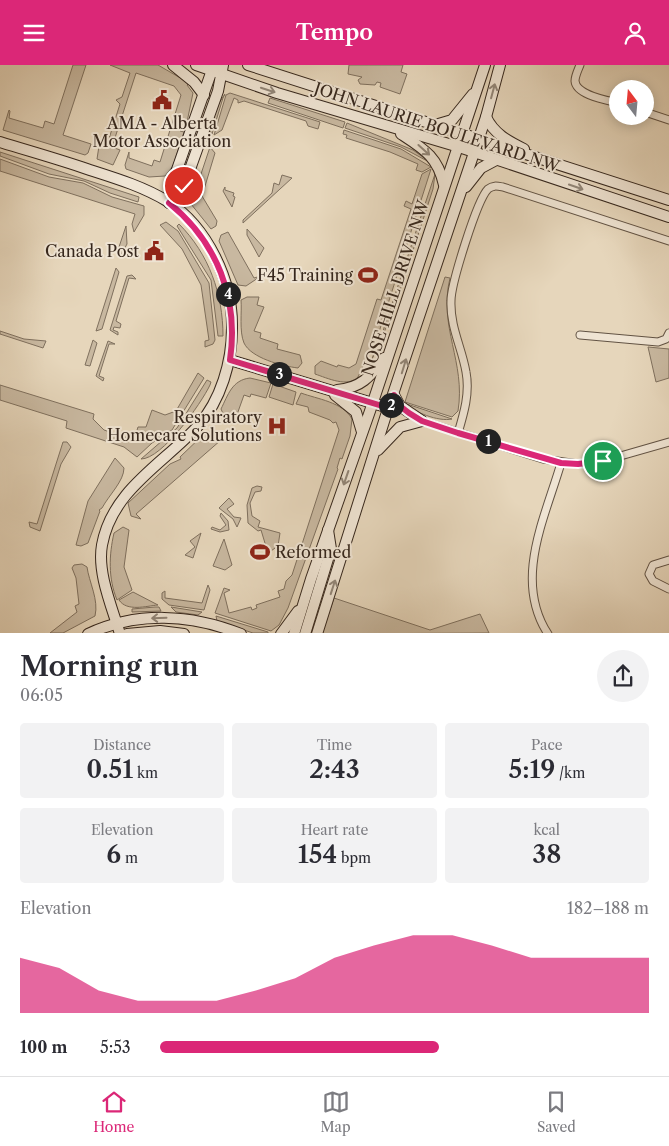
<!DOCTYPE html>
<html lang="en">
<head>
<meta charset="utf-8">
<style>
  body { margin:0; font-family:"Libre Caslon Text",serif; background:#f2f2f3; color:#2b2b33; height:100vh; display:flex; flex-direction:column; font-size:19px; white-space:nowrap }
  * { box-sizing:border-box; margin:0 }
  p { font-size:16px; color:#7c7c81 }
  .icon { flex:none; width:28px; height:28px; fill:none; stroke:currentColor; stroke-width:2; stroke-linecap:round; stroke-linejoin:round }
  .map { position:relative; height:568px; overflow:hidden }
  .side { display:flex; flex-direction:column; background:#fff; flex:1 }
  .side>* { flex:none }
  .needle { width:32px; rotate:344deg }
  .tools { position:absolute; left:609px; top:15px; display:grid; gap:10px }
  .tools a { display:grid; place-items:center; width:45px; height:45px; border-radius:50%; background:#fff; box-shadow:0 2px 12px #0003; font-size:25px }
  .pin { position:absolute; display:grid; place-items:center; width:42px; height:42px; color:#fff; margin:-21px; border:2px solid #fff; border-radius:50%; box-shadow:0 1px 5px #0007 }
  .km { position:absolute; width:25px; height:25px; margin:-12px; border-radius:50%; background:#222; color:#fff; font-size:14px; line-height:25px; text-align:center }
  .round { display:grid; place-items:center; flex:none; width:52px; height:52px; border-radius:26px; background:#f2f2f3 }
  .head { display:flex; align-items:center; justify-content:space-between; height:85px; padding:0 20px }
  h1 { font-size:28px; font-weight:600; line-height:38px }
  .metrics { display:grid; grid-template-columns:repeat(3,1fr); gap:8px; height:85px; padding:5px 20px }
  .metrics div { display:grid; align-content:center; border-radius:5px; background:#f2f2f3; text-align:center }
  .metrics b { font-size:25px; font-weight:600 }
  .metrics small { font-size:14px; font-weight:400 }
  .metrics p { font-size:14px }
  .chart { height:140px; padding:10px 20px }
  .chart p { display:flex; justify-content:space-between }
  .chart svg { width:100%; height:90px; margin-top:5px; fill:#db2777; opacity:.7 }
  ul { padding:0 20px; list-style:none; font-size:16px }
  li { display:grid; grid-template-columns:80px 60px 1fr; align-items:center; height:38px }
  li i { height:12px; border-radius:6px; background:#db2777 }
  header { display:flex; justify-content:space-between; align-items:center; height:65px; padding:0 20px; background:#db2777; color:#fff; font-size:22px; font-weight:600 }
  .tabs { display:flex; justify-content:space-around; align-items:center; height:70px; border-top:1px solid #e1e1e2; background:#fff; font-size:14px; color:#7c7c81 }
  .tabs a { display:grid; justify-items:center; gap:2px }
  .tabs .current { color:#db2777 }
  .map>svg:first-child { display:block }
</style>
</head>
<body>
<header><svg class="icon" aria-label="menu" viewBox="0 0 24 24"><path d="M4 6h16M4 12h16M4 18h16"/></svg>Tempo<svg class="icon" aria-label="person" viewBox="0 0 24 24"><circle cx="12" cy="8" r="4"/><path d="M4 21q1-7 8-7t8 7"/></svg></header>
<div class="map">
<svg width="669" height="569" viewBox="0 0 669 569">
  <rect width="100%" height="100%" fill="#e6d6bb"/>
  <filter id="stains"><feTurbulence type="fractalNoise" baseFrequency=".004" numOctaves="4"/><feColorMatrix values="0 0 0 0 .2 0 0 0 0 .09 0 0 0 0 .02 0 0 0 .5 -.17"/></filter>
  <radialGradient id="worn" r=".72"><stop offset=".6" stop-color="#630" stop-opacity="0"/><stop offset="1" stop-color="#630" stop-opacity=".3"/></radialGradient>
  <g fill="#c8b8a0" stroke="#7f705e">
    <path d="M73,0H86L63,70L91,79L88,88L85,90L3,65L9,45L10,46L9,53L43,63L45,56L54,59Z"/>
    <path d="M110,0H158L189,18L187,20L193,28L187,57L182,60L180,66L184,67L173,101L165,111L149,112L126,104L125,100L129,87V93L152,101L154,95L160,97L181,30L174,21L136,8L112,82L120,85L113,100L97,94L99,81L106,83L120,39L116,35L122,32L130,8Z"/>
    <path d="M349,0H403L401,7L407,9L400,29L380,22L381,18L377,17L375,20L360,19L358,15L362,12L348,9Z"/>
    <path d="M230,28L320,57L318,64L308,61L306,56L244,36L238,38V35L234,33L222,65L214,70L226,30Z"/>
    <path d="M225,29L223,33L212,69L209,65L219,38Z"/>
    <path d="M270,33L345,57L343,63L268,38Z"/>
    <path d="M347,58L413,85L431,98L401,82L345,63Z"/>
    <path d="M344,65L401,84L431,102L422,107L416,105L418,99L390,87L346,73L347,70L343,69Z"/>
    <path d="M210,82L215,88L202,131L217,156L216,161L211,164L191,139Z"/>
    <path d="M0,87L139,132L138,137L110,128L84,116L49,109L0,91Z"/>
    <path d="M0,94L49,112L83,118L112,132L144,141V150L134,167L132,159L135,149L0,106Z"/>
    <path d="M431,104L379,267L358,312C348,323 327,313 315,309V301L321,296L337,302L338,300L349,303L356,299L377,234L381,235L411,144L404,141L406,136L412,139L422,109Z"/>
    <path d="M197,106L199,107L191,134L188,133Z"/>
    <path d="M435,109L433,124L393,247L369,301L382,269Z"/>
    <path d="M282,110L292,113L243,158V155L272,128L274,118L279,120Z"/>
    <path d="M225,122V125L234,128L233,131L235,132L232,142L223,126Z"/>
    <path d="M166,157L178,166L209,218L215,275L213,279L205,282V276L209,275L201,220L182,184L160,160Z"/>
    <path d="M179,159C209,189 223,229 223,271H218L211,215L177,161Z"/>
    <path d="M126,161L127,179L121,190L117,188Z"/>
    <path d="M247,164L264,183L259,192L247,170Z"/>
    <path d="M228,167L254,213L261,211L246,221L238,220L219,176L221,170Z"/>
    <path d="M116,203L119,207L102,264L96,266Z"/>
    <path d="M132,210L136,214L129,213L116,256L121,259L120,263L114,262L113,265L118,267V270L110,265L127,211Z"/>
    <path d="M445,212L450,213C438,262 466,297 458,346L452,352L405,337Z"/>
    <path d="M247,232H259L257,240L264,242L254,266L261,268L260,273L278,279L277,284L300,290L302,298L298,303C282,301 251,293 244,278C239,266 242,247 241,235Z"/>
    <path d="M0,266L24,274L46,276L43,283L0,269Z"/>
    <path d="M93,275L97,278L90,301L85,300Z"/>
    <path d="M108,276L115,279H109L99,311L104,313L103,316L96,311Z"/>
    <path d="M648,282L669,284V313L656,317Z"/>
    <path d="M198,308L204,313L172,365L152,378L137,392L124,382L66,363L67,356L0,335V320L94,349L93,354L104,365L134,375L138,362H146L152,345L165,350L176,346Z"/>
    <path d="M250,313L271,318L266,333L251,329L250,332L244,330L234,358L226,355L221,344C228,330 232,315 250,313Z"/>
    <path d="M207,315L211,317L210,320C201,339 162,394 141,394L177,363Z"/>
    <path d="M273,319L296,327L293,340L269,332Z"/>
    <path d="M301,328C317,334 343,337 352,354L350,371L342,394L340,393L337,403L338,404L288,543L279,560L271,566L215,548L224,523L230,525L224,528L229,548L251,542L252,545L257,543L256,540L280,532L278,526L284,524L286,516L292,510L339,365L336,357L333,358L330,355L309,347L308,342L296,339Z"/>
    <path d="M404,338L452,354C438,357 414,347 404,338Z"/>
    <path d="M217,366L223,371L222,376L221,375L136,449L141,454L131,451L128,438L170,399L181,394L180,392L205,368Z"/>
    <path d="M63,377H67L71,382L61,399L40,466L30,462L29,457L37,459Z"/>
    <path d="M115,393L124,403C124,416 109,430 102,443L99,445L100,446L88,478L81,481L76,480L88,436Z"/>
    <path d="M257,421L262,422L261,426L255,427L250,438L252,451L260,456L258,462L280,468L278,481L268,488L261,465L258,466L248,458L247,440L252,423Z"/>
    <path d="M229,433L234,439L227,444L234,452L241,453L237,462L233,454L219,443Z"/>
    <path d="M221,448L228,456L229,465L220,467L211,464L212,462L220,465L226,460L220,451Z"/>
    <path d="M123,462L129,465L124,502L132,525L117,535C108,513 109,490 114,468Z"/>
    <path d="M201,468L193,493L185,490L195,482L190,476Z"/>
    <path d="M224,474L232,500L225,505L213,501Z"/>
    <path d="M82,499L87,502C89,517 99,535 95,551L63,568H50L77,547L75,541L79,539L76,513L72,503L74,500Z"/>
    <path d="M208,520L210,525L204,545L169,540L162,534V528L165,526V533L202,538Z"/>
    <path d="M133,527L158,540C146,541 127,547 119,535Z"/>
    <path d="M334,533L430,565L480,549L489,568L322,569Z"/>
    <path d="M155,542H159L161,546L132,547V544Z"/>
    <path d="M171,542L202,547L198,550L176,547Z"/>
    <path d="M216,551L268,567V568H253L217,556Z"/>
  </g>
  <g fill="none" stroke-linecap="round" stroke-linejoin="round">
    <defs>
      <g id="street">
        <path d="M580,0C578,5 575,11 575,16C576,30 606,35 618,38"/>
        <path d="M645,47L669,55"/>
        <path d="M580,270L658,277L666,274L669,268"/>
        <path d="M422,356L543,394L578,399L603,396L669,377"/>
        <path d="M458,368C464,348 470,328 466,307C462,283 450,262 451,236C451,219 477,135 488,124C493,120 497,121 503,122L669,176"/>
        <path d="M669,495L653,500L649,509L653,516L669,524"/>
        <path d="M548,569C513,515 545,453 561,398"/>
      </g>
      <g id="secondary">
        <path d="M173,0L194,17L204,30"/>
        <path d="M196,0L277,28L459,82L669,152"/>
        <path d="M248,0L669,135"/>
        <path d="M486,52C494,69 508,76 524,84"/>
        <path d="M435,60L452,55L473,29"/>
        <path d="M401,69C424,84 438,92 444,120"/>
        <path d="M0,77C29,86 58,94 87,104C115,113 142,121 167,136C208,162 233,217 232,263C232,297 221,335 198,361C163,399 112,425 102,480C97,508 112,542 120,569"/>
        <path d="M466,122L481,103L496,95"/>
        <path d="M169,137L173,116L212,5L216,0"/>
        <path d="M169,138L184,121L218,26L223,0"/>
        <path d="M230,295L389,343"/>
        <path d="M337,325C361,323 370,312 384,293"/>
        <path d="M335,330L356,347L362,367"/>
        <path d="M394,330L400,341L422,356"/>
        <path d="M378,385L400,362L422,356"/>
        <path d="M88,569C137,546 191,549 241,569"/>
        <path d="M127,569L160,566L184,569"/>
        <path d="M281,569L298,546"/>
        <path d="M294,569L311,514L370,346L485,0"/>
        <path d="M305,569L331,484L328,465"/>
        <path d="M317,569L386,350L486,52L500,0"/>
      </g>
    </defs>
    <use href="#street" stroke="#625344" stroke-width="9"/>
    <use href="#secondary" stroke="#36271d" stroke-width="12"/>
    <use href="#street" stroke="#efe4d3" stroke-width="7"/>
    <use href="#secondary" stroke="#efe4d3" stroke-width="10"/>
  </g>
  <defs><path id="oneway-shaft" d="M-6 0H5M1.5-3L5.5 0L1.5 3" fill="none" stroke-width="1.6" stroke-linecap="round" stroke-linejoin="round" transform="scale(1.25)"/></defs>
  <g stroke="#928678">
    <use href="#oneway-shaft" transform="translate(268 25) rotate(18)"/>
    <use href="#oneway-shaft" transform="translate(493 26) rotate(-75)"/>
    <use href="#oneway-shaft" transform="translate(424 85) rotate(42)"/>
    <use href="#oneway-shaft" transform="translate(576 122) rotate(19)"/>
    <use href="#oneway-shaft" transform="translate(404 301) rotate(-73)"/>
    <use href="#oneway-shaft" transform="translate(346 413) rotate(109)"/>
    <use href="#oneway-shaft" transform="translate(333 522) rotate(-72)"/>
    <use href="#oneway-shaft" transform="translate(159 553) rotate(178)"/>
  </g>
  <g fill="none" stroke-linecap="round" stroke-linejoin="round">
    <defs>
      <path id="route" d="M184,121L169,138C217,177 239,233 230,295L389,343L394,330L400,341L409,348L422,356L458,368L561,398L578,399L603,396"/>
    </defs>
    <use href="#route" stroke="#fff" stroke-width="10"/>
    <use href="#route" stroke="#db2777" stroke-width="6"/>
  </g>
  <defs>
    <symbol id="civic-bare" viewBox="-9 -9 18 18"><path d="M-.6-6.5H3V-4.5H.6V-3L4-1V1h2V6H-6V1h2V-1L-.6-3ZM-1.2 2.5V6h2.4V2.5Z" fill="#8f2418" stroke="#efe4d3" stroke-width="2.5" paint-order="stroke"/></symbol>
    <symbol id="stadium-bare" viewBox="-9 -9 18 18"><path d="M0-5a6.5 5 0 1 0 0 10a6.5 5 0 1 0 0-10ZM-3.5-1.8h7v3.6h-7Z" fill="#8f2418" stroke="#efe4d3" stroke-width="2.5" paint-order="stroke"/></symbol>
    <symbol id="hospital-bare" viewBox="-9 -9 18 18"><path d="M-5-5h3v3.5h4V-5h3V5h-3V1.5h-4V5h-3Z" fill="#8f2418" stroke="#efe4d3" stroke-width="2.5" paint-order="stroke"/></symbol>
  </defs>
  <g fill-rule="evenodd">
    <use href="#civic-bare" x="148" y="21" width="28" height="28"/>
    <use href="#civic-bare" x="140" y="172" width="28" height="28"/>
    <use href="#stadium-bare" x="354" y="196" width="28" height="28"/>
    <use href="#hospital-bare" x="263" y="347" width="28" height="28"/>
    <use href="#stadium-bare" x="246" y="473" width="28" height="28"/>
  </g>
  <g text-anchor="middle" dominant-baseline="central" stroke-width="4" stroke-linejoin="round" paint-order="stroke">
    <g font-size="16" fill="#36271d" stroke="#efe4d3" text-anchor="end">
      <text x="162" y="58" text-anchor="middle">AMA - Alberta<tspan x="162" dy="18">Motor Association</tspan></text>
      <text x="139" y="186">Canada Post</text>
      <text x="353" y="210">F45 Training</text>
      <text x="262" y="352">Respiratory<tspan x="262" dy="18">Homecare Solutions</tspan></text>
      <text x="275" y="487" text-anchor="start">Reformed</text>
    </g>
    <g font-size="16" fill="#36271d" stroke="#efe4d3">
      <text transform="translate(437 62) rotate(18)">JOHN LAURIE BOULEVARD NW</text>
      <text transform="translate(395 223) rotate(-72)">NOSE HILL DRIVE NW</text>
    </g>
  </g>
  <rect width="100%" height="100%" filter="url(#stains)"/>
  <rect width="100%" height="100%" fill="url(#worn)"/>
</svg>
<div class="tools">
<a><svg class="needle" viewBox="-14 -14 28 28"><path d="M0-13l5 13h-10z" fill="#e53935"/><path d="M0 13l5-13h-10z" fill="#7c7c81"/></svg></a>
</div>
<div class="pin" style="left:603px;top:396px;background:#1e9e55"><svg class="icon" aria-label="arrive" viewBox="0 0 24 24"><path d="M6 21V4h12l-3 4 3 4H6"/></svg></div>
<div class="pin" style="left:184px;top:121px;background:#d93025"><svg class="icon" aria-label="check" viewBox="0 0 24 24"><path d="M5 12l5 5 9-10"/></svg></div>
<b class="km" style="left:488px;top:376px">1</b>
<b class="km" style="left:391px;top:340px">2</b>
<b class="km" style="left:279px;top:309px">3</b>
<b class="km" style="left:228px;top:229px">4</b>
</div>
<section class="side">
<div class="head"><div><h1>Morning run</h1><p>06:05</p></div><a class="round"><svg class="icon" aria-label="share" viewBox="0 0 24 24"><path d="M12 15V3M7 8l5-5 5 5M5 13v7h14v-7"/></svg></a></div>
<div class="metrics">
<div><p>Distance</p><b>0.51<small> km</small></b></div>
<div><p>Time</p><b>2:43</b></div>
<div><p>Pace</p><b>5:19<small> /km</small></b></div>
</div>
<div class="metrics">
<div><p>Elevation</p><b>6<small> m</small></b></div>
<div><p>Heart rate</p><b>154<small> bpm</small></b></div>
<div><p>kcal</p><b>38</b></div>
</div>
<div class="chart"><p><span>Elevation</span>182–188 m</p>
<svg viewBox="0 0 160 44" preserveAspectRatio="none"><path d="M0 44V17L10 22L20 33L30 38L40 38L50 38L60 33L70 27L80 17L90 11L100 6L110 6L120 11L130 17L140 17L150 17L160 17V44z"/></svg>
</div>
<ul>
<li><b>100 m</b>5:53<i style="width:57%"></i></li>
</ul>
</section>
<nav class="tabs">
<a class="current"><svg class="icon" aria-label="home" viewBox="0 0 24 24"><path d="M3 11l9-7 9 7M6 9v11h12V9"/></svg>Home</a>
<a><svg class="icon" aria-label="map" viewBox="0 0 24 24"><path d="M3 6l6-2 6 2 6-2v14l-6 2-6-2-6 2zM9 4v14M15 6v14"/></svg>Map</a>
<a><svg class="icon" aria-label="saved" viewBox="0 0 24 24"><path d="M7 4h10v16l-5-4-5 4z"/></svg>Saved</a>
</nav>
</body>
</html>
